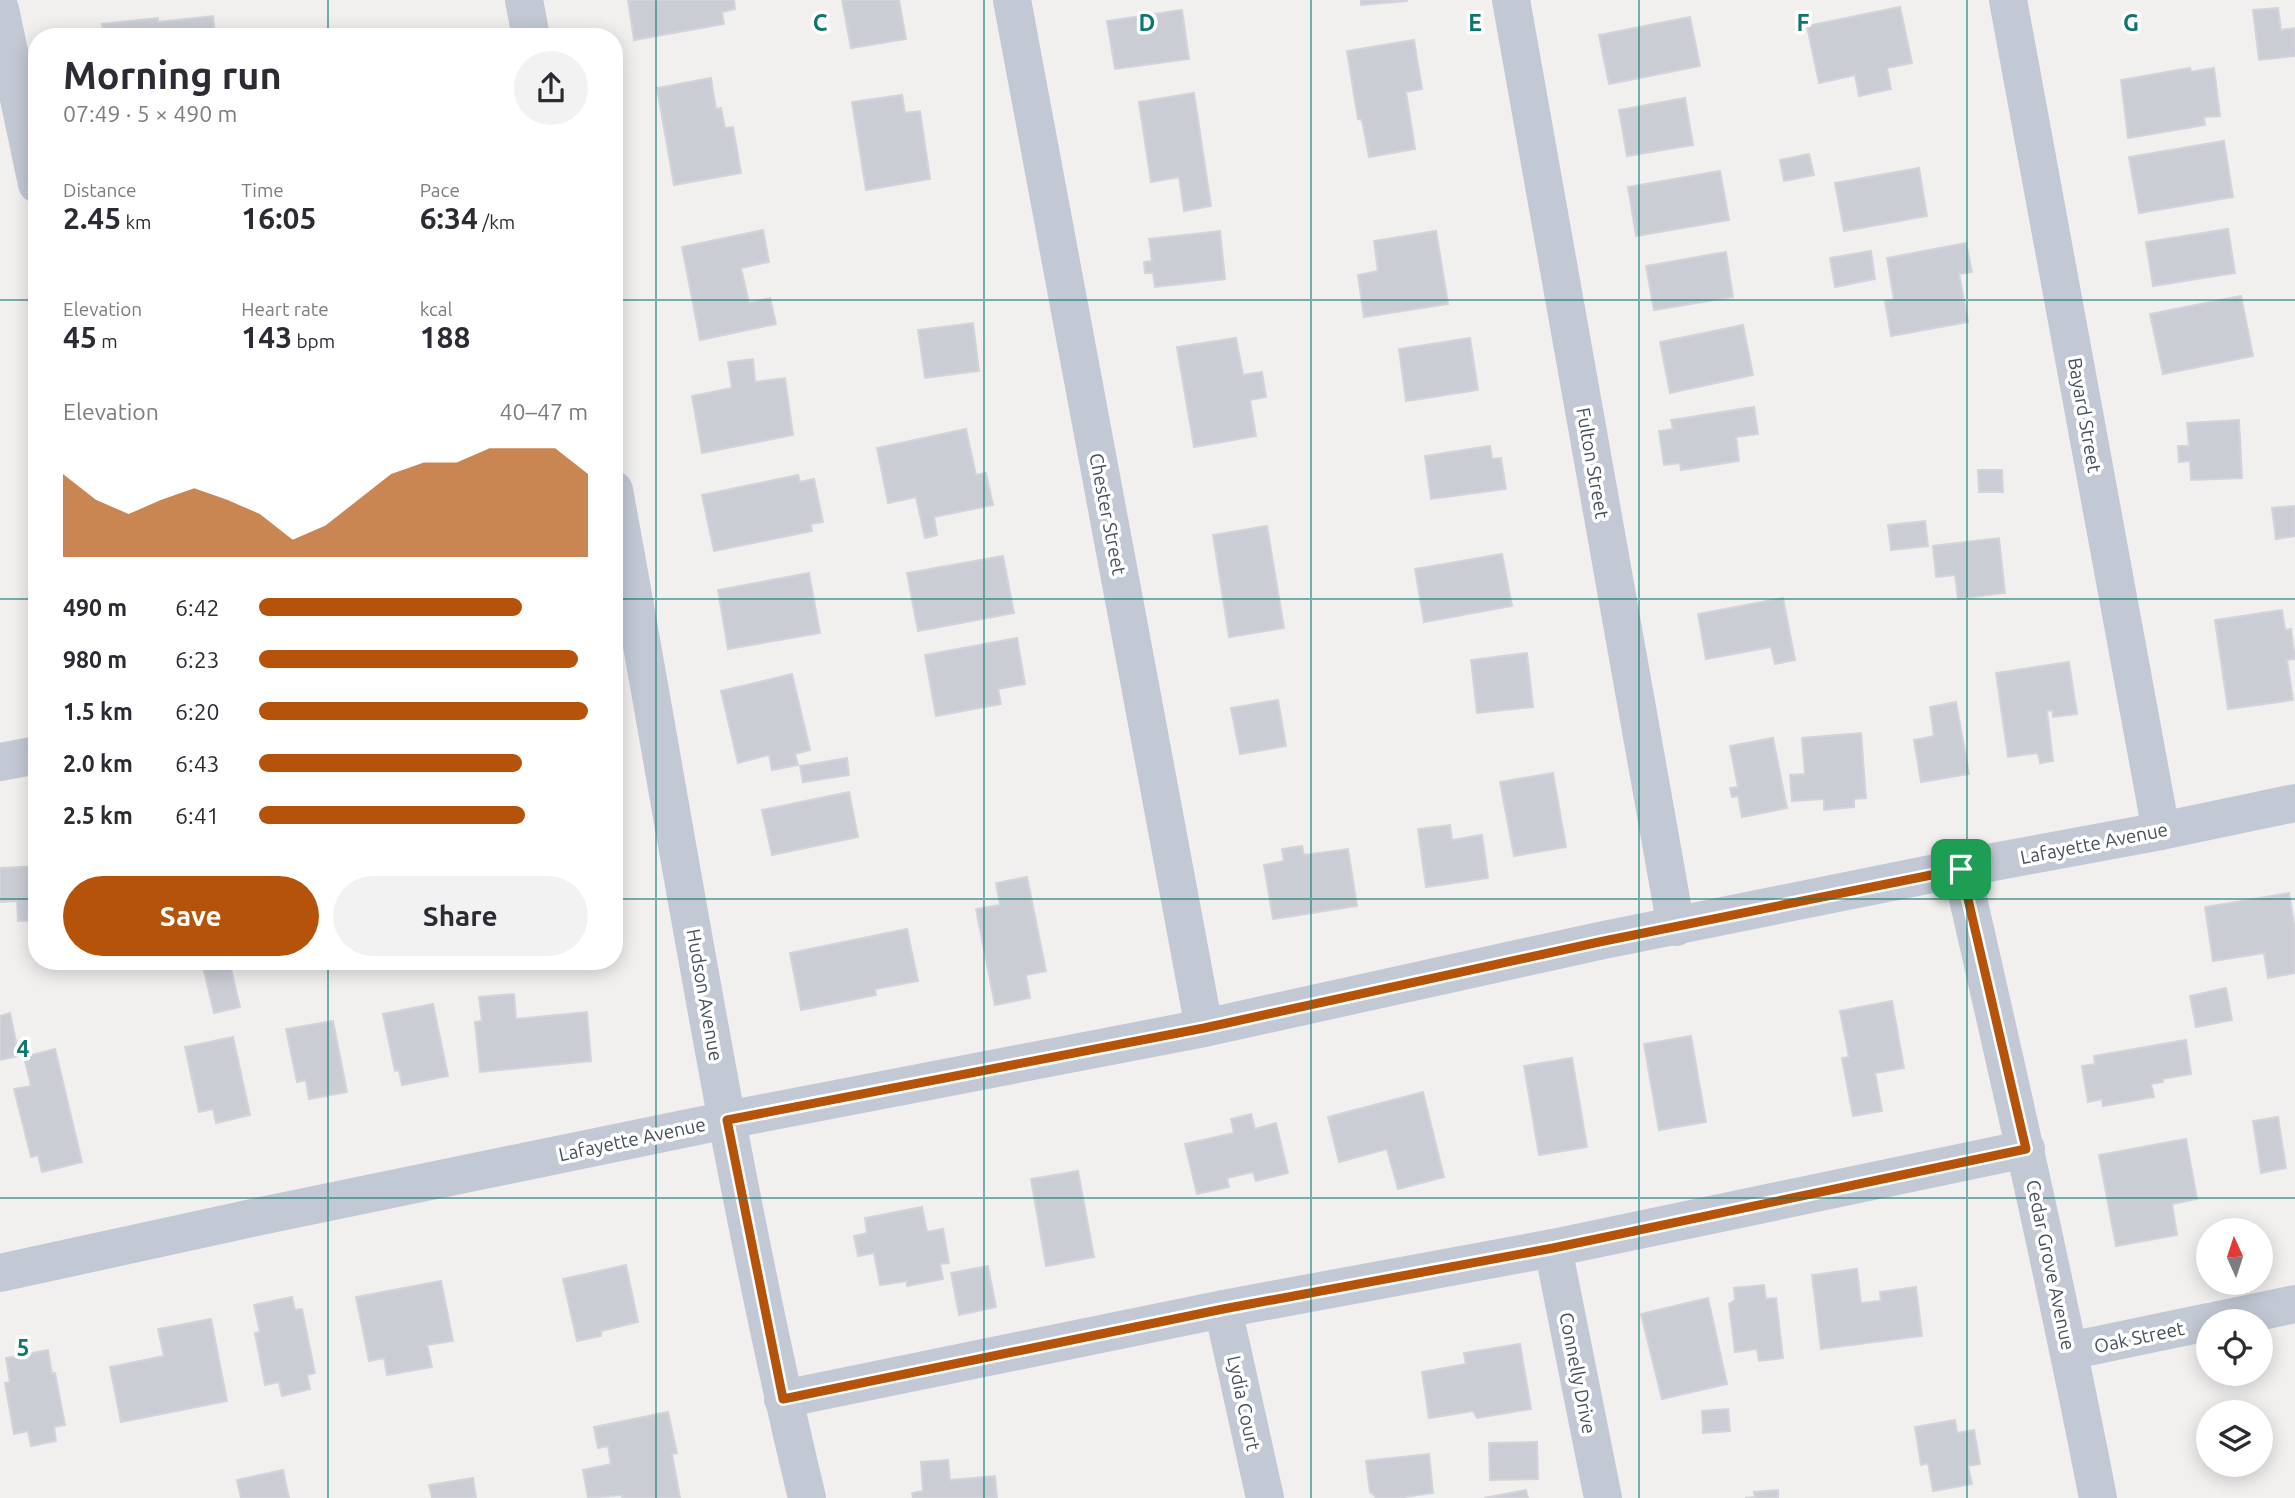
<!DOCTYPE html>
<html lang="en">
<head>
<meta charset="utf-8">
<style>
  body { margin:0; font-family:Ubuntu,sans-serif; background:#f2f2f3; color:#2b2b33; height:100vh; display:flex; flex-direction:column; font-size:26px; white-space:nowrap }
  * { box-sizing:border-box; margin:0 }
  p { font-size:23px; color:#7c7c81 }
  .icon { flex:none; width:38px; height:38px; fill:none; stroke:currentColor; stroke-width:2; stroke-linecap:round; stroke-linejoin:round }
  .map { position:relative; flex:1; overflow:hidden }
  .sheet { position:absolute; left:28px; top:28px; width:595px; height:942px; display:flex; flex-direction:column; background:#fff; border-radius:28px; box-shadow:0 4px 18px #0003 }
  .sheet>* { flex:none }
  .needle { width:46px; rotate:357deg }
  .controls { position:absolute; left:2196px; top:1218px; display:grid; gap:14px }
  .controls a { display:grid; place-items:center; width:77px; height:77px; border-radius:50%; background:#fff; box-shadow:0 4px 18px #0003; font-size:35px }
  .pin { position:absolute; display:grid; place-items:center; width:60px; height:60px; color:#fff; margin:-30px; border-radius:14px; box-shadow:0 4px 10px #0006 }
  .round { display:grid; place-items:center; flex:none; width:74px; height:74px; border-radius:37px; background:#f2f2f3 }
  .headline { display:flex; align-items:center; justify-content:space-between; height:119px; padding:0 35px }
  h1 { font-size:38px; font-weight:700; line-height:52px }
  .figures { display:grid; grid-template-columns:repeat(3,1fr); gap:10px; height:119px; padding:7px 35px }
  .figures div { display:grid; align-content:center }
  .figures b { font-size:30px; font-weight:700 }
  .figures small { font-size:19px; font-weight:400 }
  .figures p { font-size:19px }
  .chart { height:196px; padding:14px 35px }
  .chart p { display:flex; justify-content:space-between }
  .chart svg { width:100%; height:126px; margin-top:7px; fill:#b45309; opacity:.7 }
  .action { display:flex; gap:14px; margin-top:auto; padding:14px 35px }
  .action a { flex:1; height:80px; border-radius:42px; background:#b45309; color:#fff; font-size:28px; font-weight:700; line-height:80px; text-align:center }
  .action a+a { background:#f2f2f3; color:#2b2b33 }
  ul { padding:0 35px; list-style:none; font-size:23px }
  li { display:grid; grid-template-columns:112px 84px 1fr; align-items:center; height:52px }
  li i { height:18px; border-radius:9px; background:#b45309 }
  .map>svg:first-child { display:block }
</style>
</head>
<body>
<div class="map">
<svg width="2295" height="1498" viewBox="0 0 2295 1498">
  <rect width="100%" height="100%" fill="#f2efef"/>
  <g fill="#cbcdd5" stroke="#d3d4db" stroke-width="2">
    <path d="M628,0H734L735,9L722,12L724,24L634,40Z"/>
    <path d="M842,0H899L906,39L851,48Z"/>
    <path d="M1361,0H1407V1L1361,5Z"/>
    <path d="M1900,7L1912,63L1887,68L1891,89L1859,96L1855,75L1819,83L1807,26Z"/>
    <path d="M2278,8L2281,30L2295,28V56L2259,60L2253,10Z"/>
    <path d="M1182,10L1189,59L1115,69L1107,21Z"/>
    <path d="M213,16L215,37H104L102,24L158,18V22Z"/>
    <path d="M1690,17L1700,66L1609,84L1599,35Z"/>
    <path d="M1414,40L1422,89L1406,92L1415,149L1369,157L1362,120L1358,119L1347,51Z"/>
    <path d="M2190,68L2191,72L2214,68L2220,116L2204,117L2205,125L2128,138L2121,80Z"/>
    <path d="M711,78L716,109L721,108L725,128L733,127L741,173L674,185L657,88Z"/>
    <path d="M1194,93L1211,206L1184,211L1179,177L1151,182L1139,102Z"/>
    <path d="M902,95L905,113L920,111L930,179L866,190L852,102Z"/>
    <path d="M1685,98L1693,145L1627,156L1619,110Z"/>
    <path d="M2224,141L2233,197L2139,213L2129,157Z"/>
    <path d="M1809,154L1814,175L1784,181L1780,160Z"/>
    <path d="M1919,168L1927,216L1844,231L1835,183Z"/>
    <path d="M1720,171L1729,220L1636,236L1628,187Z"/>
    <path d="M2228,229L2235,273L2153,286L2146,242Z"/>
    <path d="M763,230L769,262L741,268L749,303L770,298L776,324L700,340L682,247Z"/>
    <path d="M1220,231L1225,279L1155,287L1153,273H1145L1144,262L1152,261L1149,239Z"/>
    <path d="M1436,231L1448,304L1364,317L1358,275L1378,271L1374,241Z"/>
    <path d="M1966,243L1972,272L1959,274L1968,322L1891,336L1885,301L1894,300L1887,258Z"/>
    <path d="M1871,251L1875,279L1835,287L1830,258Z"/>
    <path d="M1726,252L1733,297L1654,310L1646,266Z"/>
    <path d="M2241,296L2253,356L2163,374L2150,314Z"/>
    <path d="M973,323L979,371L925,378L918,330Z"/>
    <path d="M1743,325L1753,375L1670,393L1660,342Z"/>
    <path d="M1236,338L1243,375L1262,372L1266,397L1250,400L1256,436L1194,447L1177,347Z"/>
    <path d="M1470,338L1478,390L1406,401L1399,349Z"/>
    <path d="M753,359L755,382L785,378L793,435L702,453L692,396L732,388L728,362Z"/>
    <path d="M1754,407L1758,434L1736,437L1739,461L1681,470L1680,463L1664,465L1659,431L1673,429L1671,420Z"/>
    <path d="M2239,420L2242,478L2191,480L2190,461L2179,462L2178,446H2189L2187,423Z"/>
    <path d="M966,429L976,475L986,473L993,505L934,517L937,535L925,538L916,497L888,503L877,448Z"/>
    <path d="M1490,446L1492,459L1501,458L1506,489L1431,499L1425,456Z"/>
    <path d="M1978,470H2002L2003,492H1979Z"/>
    <path d="M798,475L800,482L814,479L823,522L811,524L812,531L714,551L702,495Z"/>
    <path d="M2295,506V536L2276,539L2272,508Z"/>
    <path d="M1925,521L1928,546L1891,550L1888,525Z"/>
    <path d="M1267,526L1284,628L1229,637L1213,535Z"/>
    <path d="M1999,538L2005,593L1958,599L1955,575L1936,577L1933,546Z"/>
    <path d="M1502,554L1512,606L1424,622L1415,569Z"/>
    <path d="M1003,556L1014,613L918,631L907,573Z"/>
    <path d="M809,573L820,633L728,649L718,590Z"/>
    <path d="M1783,598L1795,660L1775,664L1771,647L1706,659L1698,614Z"/>
    <path d="M2282,610L2285,630L2291,629L2295,659L2287,660L2293,700L2228,709L2215,620Z"/>
    <path d="M1017,638L1025,684L998,689L1001,704L936,716L925,655Z"/>
    <path d="M1527,653L1533,707L1477,713L1471,660Z"/>
    <path d="M2069,662L2077,714L2053,717L2052,710L2047,711L2053,761L2040,763L2038,753L2008,757L1996,673Z"/>
    <path d="M792,674L810,750L795,754L798,765L772,770L769,755L738,763L721,691Z"/>
    <path d="M1278,700L1286,746L1240,754L1231,708Z"/>
    <path d="M1956,702L1969,774L1921,782L1914,740L1934,736L1930,707Z"/>
    <path d="M1861,733L1866,798L1854,799V807L1824,810V799L1792,801L1790,775L1805,774L1802,738Z"/>
    <path d="M1773,738L1787,808L1742,817L1738,796L1732,797L1730,788L1738,787L1730,746Z"/>
    <path d="M847,758L849,775L803,782L800,766Z"/>
    <path d="M1553,773L1566,847L1514,856L1500,782Z"/>
    <path d="M849,792L858,837L772,855L762,810Z"/>
    <path d="M1450,825L1452,840L1482,835L1488,878L1426,887L1418,829Z"/>
    <path d="M1302,846L1304,855L1348,849L1357,906L1273,919L1264,865L1284,861L1282,849Z"/>
    <path d="M37,866V920L18,921L17,901L0,902V868Z"/>
    <path d="M1027,877L1046,971L1026,975L1030,998L995,1005L976,909L1000,905L996,883Z"/>
    <path d="M2289,893L2295,930V973L2268,978L2264,953L2213,961L2205,907Z"/>
    <path d="M907,929L918,981L875,989L876,995L801,1010L790,953Z"/>
    <path d="M230,965L240,1007L214,1013L204,971Z"/>
    <path d="M2226,988L2232,1020L2196,1027L2190,996Z"/>
    <path d="M514,994L516,1019L587,1012L591,1061L480,1072L475,1022L482,1021L479,997Z"/>
    <path d="M1892,1001L1904,1068L1875,1073L1882,1111L1853,1116L1842,1058L1849,1057L1840,1011Z"/>
    <path d="M433,1004L448,1076L402,1085L399,1070L395,1071L383,1014Z"/>
    <path d="M10,1013L19,1056L0,1060V1016Z"/>
    <path d="M333,1021L347,1092L309,1099L306,1080L297,1082L286,1029Z"/>
    <path d="M1691,1036L1706,1122L1659,1130L1644,1044Z"/>
    <path d="M233,1037L250,1115L216,1123L213,1109L199,1112L185,1047Z"/>
    <path d="M2186,1040L2191,1074L2162,1079L2163,1082L2151,1084L2154,1097L2103,1106L2102,1099L2088,1102L2082,1066L2095,1064L2094,1056Z"/>
    <path d="M55,1049L82,1162L42,1172L38,1155L31,1157L14,1089L31,1086L24,1057Z"/>
    <path d="M1572,1058L1587,1147L1539,1155L1524,1066Z"/>
    <path d="M1423,1092L1444,1177L1398,1189L1387,1149L1339,1162L1328,1117Z"/>
    <path d="M1251,1114L1255,1129L1276,1123L1288,1173L1256,1181L1253,1172L1227,1178L1229,1187L1197,1194L1185,1144L1234,1133L1231,1119Z"/>
    <path d="M2278,1117L2286,1168L2261,1173L2253,1121Z"/>
    <path d="M2186,1139L2197,1199L2172,1204L2177,1235L2116,1246L2099,1155Z"/>
    <path d="M1078,1171L1094,1257L1046,1266L1031,1179Z"/>
    <path d="M922,1207L927,1232L943,1229L949,1263L940,1264L943,1279L907,1286V1281L880,1285L874,1253L858,1256L854,1236L867,1233L865,1218Z"/>
    <path d="M626,1265L638,1322L601,1331V1336L577,1341L563,1279Z"/>
    <path d="M988,1266L996,1307L959,1315L951,1273Z"/>
    <path d="M1857,1269L1861,1303L1881,1301L1880,1292L1916,1287L1922,1336L1821,1349L1812,1275Z"/>
    <path d="M441,1281L453,1341L427,1345L432,1367L387,1375L384,1358L369,1361L356,1297Z"/>
    <path d="M1764,1285L1766,1299L1776,1298L1783,1358L1759,1361L1757,1349L1735,1352L1729,1304L1735,1300L1734,1288Z"/>
    <path d="M292,1297L295,1310L302,1309L315,1373L307,1375L310,1389L282,1396L279,1382L265,1385L255,1333L260,1332L254,1305Z"/>
    <path d="M1708,1298L1727,1384L1662,1399L1641,1314Z"/>
    <path d="M211,1319L227,1401L121,1422L110,1367L164,1356L158,1329Z"/>
    <path d="M1520,1344L1531,1409L1477,1418L1473,1411L1429,1418L1422,1372L1466,1364L1464,1353Z"/>
    <path d="M48,1350L52,1374L55,1373L65,1425L54,1427L56,1441L31,1446L28,1431L14,1434L5,1383L10,1382L6,1358Z"/>
    <path d="M1728,1409L1730,1431L1703,1433L1702,1411Z"/>
    <path d="M668,1412L677,1453L672,1454L680,1498H622V1495L588,1498L583,1470L611,1464L608,1446L598,1448L594,1427Z"/>
    <path d="M1955,1420L1957,1433L1974,1430L1980,1464L1968,1466L1972,1484L1933,1491L1928,1463L1921,1465L1915,1427Z"/>
    <path d="M1537,1442L1538,1479L1490,1480L1489,1443Z"/>
    <path d="M1429,1454L1433,1493L1397,1498H1377L1370,1492L1366,1461Z"/>
    <path d="M948,1460L950,1480L995,1476L997,1498H913L912,1493L923,1491L921,1462Z"/>
    <path d="M283,1470L289,1498H241L237,1480Z"/>
    <path d="M473,1478L476,1498H432L429,1485Z"/>
    <path d="M1526,1490L1528,1498H1484Z"/>
    <path d="M1778,1490V1498H1745L1755,1497L1754,1492Z"/>
  </g>
  <g fill="none" stroke-linecap="round" stroke-linejoin="round">
    <g stroke="#c2c9d5" stroke-width="38">
      <path d="M524,0L531,37"/>
      <path d="M1012,0L1204,1028"/>
      <path d="M1511,0L1676,927"/>
      <path d="M2008,0L2161,831"/>
      <path d="M0,9L37,184"/>
      <path d="M614,490C676,826 727,1165 807,1498"/>
      <path d="M0,762L37,755"/>
      <path d="M1961,868C2009,1078 2057,1287 2098,1498"/>
      <path d="M1553,1248L1603,1498"/>
      <path d="M0,1273L261,1216L727,1120L1204,1028L1599,941L1961,868L2161,831L2295,803"/>
      <path d="M1223,1309L1265,1498"/>
      <path d="M2214,1321L2295,1304"/>
      <path d="M2069,1351L2208,1322"/>
      <path d="M783,1399L1223,1309L1553,1248L2026,1149"/>
    </g>
  </g>
  <g fill="none" stroke-linecap="round" stroke-linejoin="round">
    <defs>
      <path id="route" d="M1961,869L2026,1149L1553,1248L1223,1309L783,1399L727,1120L1204,1028L1599,942Z"/>
    </defs>
    <use href="#route" stroke="#fff" stroke-width="14"/>
    <use href="#route" stroke="#b45309" stroke-width="9"/>
  </g>
  <path fill="none" stroke="#0f766e" stroke-width="2" stroke-opacity="0.55" d="M328,0V37M656,0V1498M984,0V1498M1311,0V1498M1639,0V1498M1967,0V1498M0,300H37M614,300H2295M0,599H37M614,599H2295M0,899H37M614,899H2295M328,961V1498M0,1198H2295"/>
  <g text-anchor="middle" dominant-baseline="central" stroke-width="7" stroke-linejoin="round" paint-order="stroke">
    <g font-size="19" fill="#46505d" stroke="#fff">
      <text transform="translate(2085 415) rotate(80)">Bayard Street</text>
      <text transform="translate(1593 463) rotate(80)">Fulton Street</text>
      <text transform="translate(1108 514) rotate(79)">Chester Street</text>
      <text transform="translate(2094 843) rotate(-11)">Lafayette Avenue</text>
      <text transform="translate(705 995) rotate(80)">Hudson Avenue</text>
      <text transform="translate(632 1139) rotate(-12)">Lafayette Avenue</text>
      <text transform="translate(2051 1265) rotate(78)">Cedar Grove Avenue</text>
      <text transform="translate(2139 1337) rotate(-12)">Oak Street</text>
      <text transform="translate(1578 1373) rotate(79)">Connelly Drive</text>
      <text transform="translate(1244 1403) rotate(78)">Lydia Court</text>
    </g>
  </g>
  <g font-size="23" text-anchor="middle" font-weight="bold" fill="#0f766e" stroke="#fff" stroke-width="7" stroke-linejoin="round" paint-order="stroke">
    <text x="820" y="31">C</text>
    <text x="1147" y="31">D</text>
    <text x="1475" y="31">E</text>
    <text x="1803" y="31">F</text>
    <text x="2131" y="31">G</text>
    <text x="23" y="1057">4</text>
    <text x="23" y="1356">5</text>
  </g>
</svg>
<div class="controls">
<a><svg class="needle" viewBox="-14 -14 28 28"><path d="M0-13l5 13h-10z" fill="#e53935"/><path d="M0 13l5-13h-10z" fill="#7c7c81"/></svg></a>
<a><svg class="icon" aria-label="locate" viewBox="0 0 24 24"><circle cx="12" cy="12" r="6"/><path d="M12 2v4M12 18v4M2 12h4M18 12h4"/></svg></a>
<a><svg class="icon" aria-label="layers" viewBox="0 0 24 24"><path d="M12 4l9 5-9 5-9-5zM3 14l9 5 9-5"/></svg></a>
</div>
<div class="pin" style="left:1961px;top:869px;background:#1e9e55"><svg class="icon" aria-label="arrive" viewBox="0 0 24 24"><path d="M6 21V4h12l-3 4 3 4H6"/></svg></div>
<section class="sheet">
<div class="headline"><div><h1>Morning run</h1><p>07:49 · 5 × 490 m</p></div><a class="round"><svg class="icon" aria-label="share" viewBox="0 0 24 24"><path d="M12 15V3M7 8l5-5 5 5M5 13v7h14v-7"/></svg></a></div>
<div class="figures">
<div><p>Distance</p><b>2.45<small> km</small></b></div>
<div><p>Time</p><b>16:05</b></div>
<div><p>Pace</p><b>6:34<small> /km</small></b></div>
</div>
<div class="figures">
<div><p>Elevation</p><b>45<small> m</small></b></div>
<div><p>Heart rate</p><b>143<small> bpm</small></b></div>
<div><p>kcal</p><b>188</b></div>
</div>
<div class="chart"><p><span>Elevation</span>40–47 m</p>
<svg viewBox="0 0 160 44" preserveAspectRatio="none"><path d="M0 44V15L10 24L20 29L30 24L40 20L50 24L60 29L70 38L80 33L90 24L100 15L110 11L120 11L130 6L140 6L150 6L160 15V44z"/></svg>
</div>
<ul>
<li><b>490 m</b>6:42<i style="width:80%"></i></li>
<li><b>980 m</b>6:23<i style="width:97%"></i></li>
<li><b>1.5 km</b>6:20<i style="width:100%"></i></li>
<li><b>2.0 km</b>6:43<i style="width:80%"></i></li>
<li><b>2.5 km</b>6:41<i style="width:81%"></i></li>
</ul>
<div class="action"><a>Save</a><a>Share</a></div>
</section>
</div>
</body>
</html>
